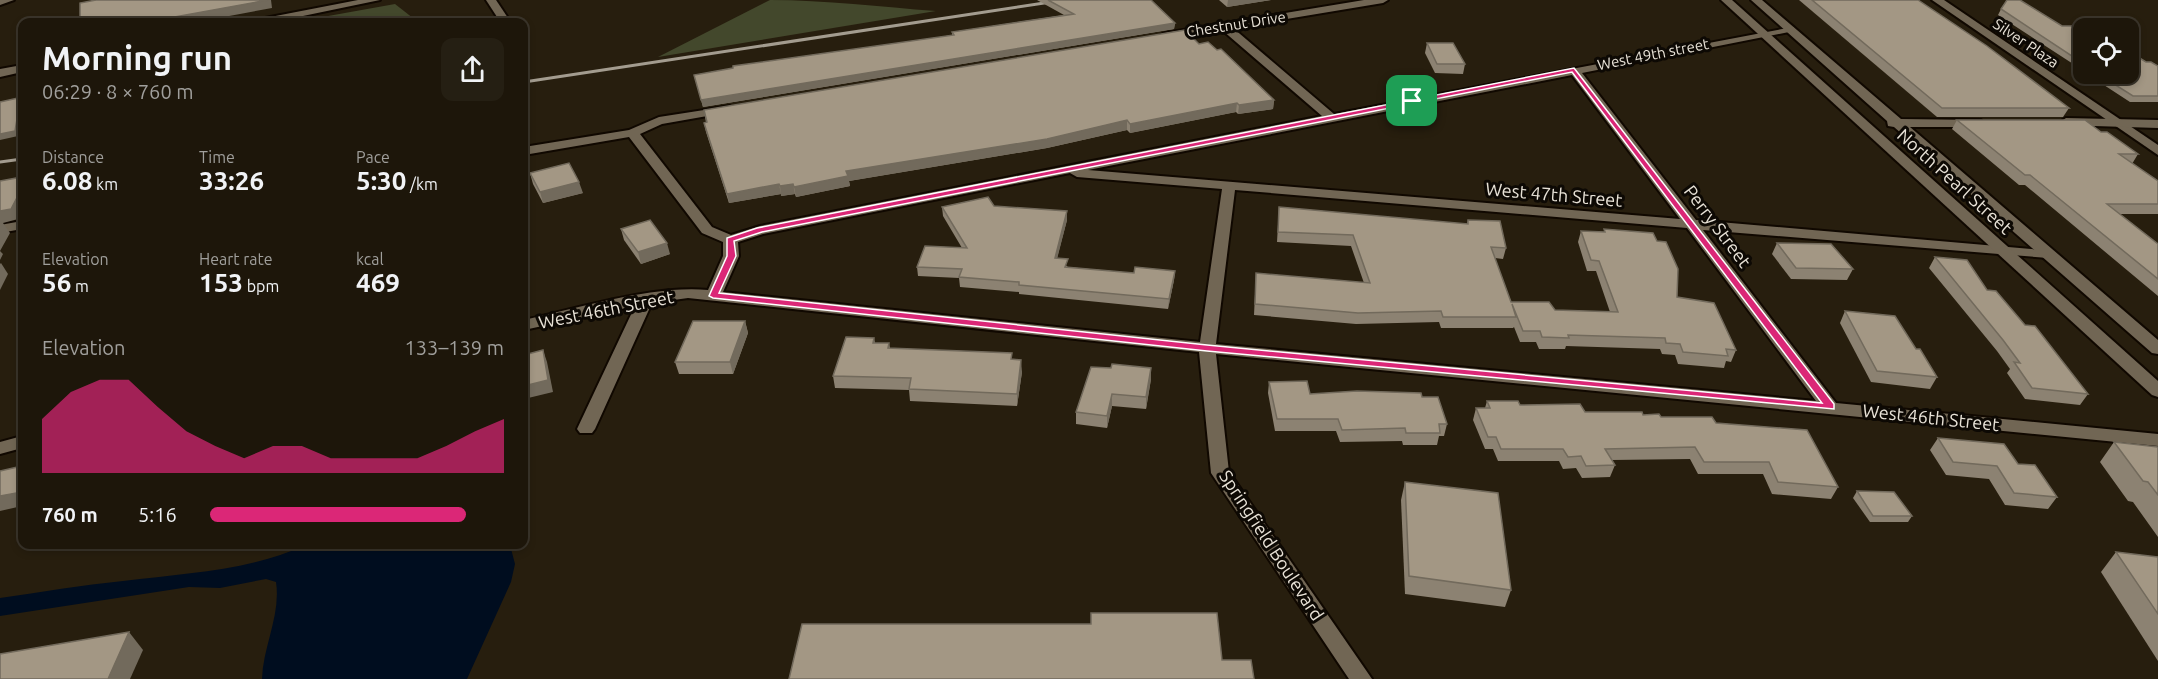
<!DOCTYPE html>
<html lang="en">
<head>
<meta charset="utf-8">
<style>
  body { margin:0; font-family:Ubuntu,sans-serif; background:#251f13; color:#f1f3f6; height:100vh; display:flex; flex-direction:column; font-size:22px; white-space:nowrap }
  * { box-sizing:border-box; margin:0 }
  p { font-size:20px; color:#a09f9c }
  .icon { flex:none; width:33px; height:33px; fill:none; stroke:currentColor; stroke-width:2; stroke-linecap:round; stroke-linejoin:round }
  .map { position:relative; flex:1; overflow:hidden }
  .panel { position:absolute; left:18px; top:18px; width:510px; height:531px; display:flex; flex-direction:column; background:#1d160a; border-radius:12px; box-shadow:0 3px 9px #0003,0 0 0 2px #3b352b }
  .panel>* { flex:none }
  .buttons { position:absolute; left:2073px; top:18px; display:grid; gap:12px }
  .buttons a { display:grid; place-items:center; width:66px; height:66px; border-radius:12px; background:#1d160a; box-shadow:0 3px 9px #0003,0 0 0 2px #3b352b; font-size:30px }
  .pin { position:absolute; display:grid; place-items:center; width:51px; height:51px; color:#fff; margin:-26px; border-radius:12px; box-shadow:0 3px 9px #0006 }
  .round { display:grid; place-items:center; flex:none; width:63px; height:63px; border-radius:12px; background:#251f13 }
  .headline { display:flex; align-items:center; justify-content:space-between; height:102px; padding:0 24px }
  h1 { font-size:33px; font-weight:700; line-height:45px }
  .figures { display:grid; grid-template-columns:repeat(3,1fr); gap:9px; height:102px; padding:6px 24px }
  .figures div { display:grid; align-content:center }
  .figures b { font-size:26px; font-weight:700 }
  .figures small { font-size:16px; font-weight:400 }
  .figures p { font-size:16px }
  .chart { height:168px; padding:12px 24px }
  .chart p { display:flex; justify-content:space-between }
  .chart svg { width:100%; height:108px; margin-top:6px; fill:#db2777; opacity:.7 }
  ul { padding:0 24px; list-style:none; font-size:20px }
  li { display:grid; grid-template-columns:96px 72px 1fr; align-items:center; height:45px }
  li i { height:15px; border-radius:8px; background:#db2777 }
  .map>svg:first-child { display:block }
</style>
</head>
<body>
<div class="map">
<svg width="2158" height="679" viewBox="0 0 2158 679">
  <rect width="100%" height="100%" fill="#271e0e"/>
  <g fill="#43482c">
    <path d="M770,0C826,0 881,7 936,11L658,57Z"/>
    <path d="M395,4L418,22H318L317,18Z"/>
  </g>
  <path fill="#000d1f" d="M306,545H510L515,564L511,582L467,679H262C263,646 281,615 276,582L266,579L220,588L189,587L0,616V598C41,592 82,585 123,581C186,573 248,571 306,545Z"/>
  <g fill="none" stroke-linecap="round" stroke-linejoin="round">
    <defs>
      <g id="minor">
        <path d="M0,0H14L0,5Z"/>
        <path d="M358,0H380L274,22H255L260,19Z"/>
        <path d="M486,0H496L508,18L507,20H499Z"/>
        <path d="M1364,0H1388L1383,3L1233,28L1334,114L1793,27L1795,29L1789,32L1582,73L1696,220L2053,251L2055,254L2053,257L2048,258L1703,230L1836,403L2158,434V446L1216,354L1229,472L1372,679H1349L1211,473L1199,352L688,298L652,303L595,429L592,433H580L577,429L635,306L524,330V320C579,308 653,285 708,290L723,256V242L702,233L629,137L524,155V147L629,130L659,117L730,106V112L662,124L640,134L712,227L731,235L760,226L1322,116L1222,30L1165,39L1159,36L1165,33ZM1572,75L1680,219L1088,170ZM1070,173L1077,177L1222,189L1200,342L723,292L739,256L738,242L763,234ZM1235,190L1687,228L1816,401L1216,344Z"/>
        <path d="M1932,0H1944L2158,145V155Z"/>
        <path d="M22,65V72L0,77V69Z"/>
        <path d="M22,221V229L0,233V225Z"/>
        <path d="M22,436V448L0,454V442Z"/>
      </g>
      <g id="tertiary">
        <path d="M1721,0H1732L2158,381V397L2152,395Z"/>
        <path d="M1751,0H1762L1901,119L1981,120L1983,123L1977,127H1910L2158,340V354L2152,353L1894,127L1888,126L1887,121Z"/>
        <path d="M2066,118L2158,120V128L2062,125L2060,122Z"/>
      </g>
    </defs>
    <use href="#minor" stroke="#100800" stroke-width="4"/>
    <use href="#tertiary" stroke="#100800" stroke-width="4"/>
    <use href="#minor" fill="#716654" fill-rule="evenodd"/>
    <use href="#tertiary" fill="#716654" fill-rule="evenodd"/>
    <g stroke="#a39c8f" stroke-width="3">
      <path d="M524,82L1064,0"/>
      <path d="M0,162L22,159"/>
    </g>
  </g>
  <g fill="#8c8272">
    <path d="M1037,0H1151L1175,23L1174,29L703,107L694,75L952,35V32L1064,15Z"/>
    <path d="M1219,0H1271L1227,7Z"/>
    <path d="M1799,0H1918L2069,108L2063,117H1937Z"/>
    <path d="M2001,9L2062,26L2084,28V71L1998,15Z"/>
    <path d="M1427,43L1465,64L1463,74L1435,73L1425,53Z"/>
    <path d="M1199,44L1274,100L1273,109L1238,114L1236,112L1130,133L1127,130L1047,148L849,181L850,186L796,197L795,194L781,196V194L729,203L706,132L704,123L706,122L704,110Z"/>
    <path d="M2146,62L2158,66V102H2130L2087,74H2128Z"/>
    <path d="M1957,120L2101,132L2138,154L2132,164L2158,181V214H2120L2158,244V296L2025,185H2019L1952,129Z"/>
    <path d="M530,173L583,193L543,203L533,184Z"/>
    <path d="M994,206L1067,220L1057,258L1068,267L1134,273L1175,271L1174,280L1168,309L1019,294V292L960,287L959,278L918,276L917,267L962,248L943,216L942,207Z"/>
    <path d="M1279,207L1467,224L1468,220L1506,248L1503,259L1495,258L1511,302L1555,310L1610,312L1596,271H1587L1578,242L1581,231L1604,232V229L1677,297L1736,350L1731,362L1726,361L1724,368L1678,364L1675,355L1662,354L1660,349L1566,346L1565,349H1539L1536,342H1520L1514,327L1513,328H1441L1439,322L1356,324L1254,315L1256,273L1364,283L1351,246L1277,242Z"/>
    <path d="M621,229L670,254L641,264L624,240Z"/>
    <path d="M1777,243L1853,269L1847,280L1791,279L1772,254Z"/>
    <path d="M1935,257L1987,290L2025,325L2088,394L2080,405L2025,399L2007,373L2010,369L1997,351L1929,268Z"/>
    <path d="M1845,311L1916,349L1937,377L1930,389L1871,382L1840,323Z"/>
    <path d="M745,321L748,333L733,374H679L675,362Z"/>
    <path d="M874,338L875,343H889L890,348L1012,359L1022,372L1017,406L910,401L909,390L835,388L833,376Z"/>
    <path d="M1151,368V379L1146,409L1112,406L1107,428L1076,424V412Z"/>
    <path d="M1269,382L1310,394L1422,397L1447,424L1444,436H1439L1437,445H1403L1402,441L1340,442L1336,431H1275L1268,393Z"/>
    <path d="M1487,401L1585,412L1643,415L1716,423L1838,487L1831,499L1772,494L1763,474H1698L1690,459L1612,460L1615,465L1610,477L1582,478L1576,468L1563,469L1559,461H1498L1493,449H1485L1473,420L1476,408H1485Z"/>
    <path d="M1938,438L2018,464L2057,497L2048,509L2005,505L1989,479L1946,475L1930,450Z"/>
    <path d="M2114,442L2158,447V537L2133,502L2128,501L2100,462Z"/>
    <path d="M1405,482L1511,590L1505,607L1405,594L1401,500Z"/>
    <path d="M1857,491L1912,516L1908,522H1870L1853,498Z"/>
    <path d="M2116,552L2158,557V661L2101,572Z"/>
  </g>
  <g fill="#726a5c">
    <path d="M268,0H271L272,8L197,22H147Z"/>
    <path d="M1228,0H1271L1227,7Z"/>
    <path d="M1175,23L1174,29L703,107L701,100Z"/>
    <path d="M18,98L22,105L18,136L0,140V134L17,101Z"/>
    <path d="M1274,100L1273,109L1238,114L1239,105Z"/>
    <path d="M1237,103L1236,112L1130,133V124Z"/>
    <path d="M1127,120V130L1047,148L849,181L850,186L796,197L794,187L846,171Z"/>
    <path d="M579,182L583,193L543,203L540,192Z"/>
    <path d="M779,184L781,194L729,203L727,194Z"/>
    <path d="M793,184L795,194L781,196L780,186Z"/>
    <path d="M22,188V211L18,219L3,223L10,233L0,251L3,254L0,260V211Z"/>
    <path d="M1067,211V220L1055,267V258Z"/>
    <path d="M667,243L670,254L641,264L638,252Z"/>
    <path d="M1,263L8,274L0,290V264Z"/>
    <path d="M1175,271L1174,280L1168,309L1169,299Z"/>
    <path d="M745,321L748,333L733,374L730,362Z"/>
    <path d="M543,350L547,362L553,392L524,399V386Z"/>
    <path d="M1021,360L1022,372L1017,406V394Z"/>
    <path d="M1151,368V379L1146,409V397Z"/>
    <path d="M1112,394V406L1107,428V416Z"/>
    <path d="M22,492V506L0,511V496Z"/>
    <path d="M129,632L143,650L130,679H108Z"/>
  </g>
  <g fill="#a39784" stroke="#726a5c" stroke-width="1.5">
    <path d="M96,0H268L147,22H80V3Z"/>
    <path d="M1048,0H1151L1175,23L701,100L694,75L733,68V66L954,35L952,32L1074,14Z"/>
    <path d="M1812,0H1918L1987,46L2069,108H1942Z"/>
    <path d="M2007,0H2020L2062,26H2090L2094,28H2084V64L2001,9Z"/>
    <path d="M1185,30L1199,44L1208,42L1217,50L1221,49L1274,100L1239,105L1237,103L1130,124L1127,120L1047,139L846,171L848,176L794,187L793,184L780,186L779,184L727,194L704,123L707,122L704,110Z"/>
    <path d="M1427,43H1453L1465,64H1437Z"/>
    <path d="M2128,51L2146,62H2151L2158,66V96H2133L2098,74H2128Z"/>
    <path d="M18,98L17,101H20L15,131L0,134V102Z"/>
    <path d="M1957,120H2085L2101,132H2107L2138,154H2119L2158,181V204H2107L2158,244V279L2030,175H2025Z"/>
    <path d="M569,163L579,182L540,192L530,173Z"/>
    <path d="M22,177V188L11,209L0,211V181Z"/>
    <path d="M988,197L994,206L1067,211L1055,258L1068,259L1065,267L1134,273L1135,267L1175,271L1169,299L1019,285V282L959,277L962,269L917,267L925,246L967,248L942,207Z"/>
    <path d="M1279,207L1468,224V220L1500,221L1506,248L1491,247L1511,302H1549L1555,310L1618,312L1599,261L1591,260L1581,231L1605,232L1604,229L1653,233L1657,241L1666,242L1678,269L1677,297L1714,303L1736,350L1726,349L1728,356L1683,352L1680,344L1666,343L1665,338L1568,335L1569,338L1542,337L1540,331H1523L1512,304L1516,317H1443L1441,311L1358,313L1255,304L1256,273L1370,283L1353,235L1278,232Z"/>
    <path d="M650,220L667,243L638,252L621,229Z"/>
    <path d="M1777,243L1831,244L1853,269L1796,268Z"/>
    <path d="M1935,257L1967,260L1987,290L1996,291L2025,325L2035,326L2088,394L2032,388L2014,362L2020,363L2003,340Z"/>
    <path d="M1845,311L1895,316L1916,349H1920L1937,377L1877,371Z"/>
    <path d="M693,321H745L730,362H675Z"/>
    <path d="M846,337L874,338L873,343H889L888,348L1012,353L1011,359L1021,360L1017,394L909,389L911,378L833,376Z"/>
    <path d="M543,350L548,380L524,386V355Z"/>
    <path d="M1112,364L1151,368L1146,397L1112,394L1107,416L1076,412L1091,367L1111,368Z"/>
    <path d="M1307,381L1310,394L1357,391L1421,393L1422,397H1438L1447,424H1439L1440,433H1406L1405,428L1342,430L1338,419H1277L1269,382Z"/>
    <path d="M1487,401H1518L1520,405L1580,404L1585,412H1642L1643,415L1659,414L1661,417H1712L1716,423L1807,430L1838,487L1778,482L1769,462H1704L1695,447L1605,449L1615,465L1586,466L1581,456L1568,457L1563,449H1501L1496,437H1488L1476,408H1490Z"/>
    <path d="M1938,438L2004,444L2018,464L2035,465L2057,497L2014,493L1997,466L1953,462Z"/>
    <path d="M2114,442L2158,447V495L2148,482L2143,481Z"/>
    <path d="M22,466V492L0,496V471Z"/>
    <path d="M1405,482L1498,493L1511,590L1409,576Z"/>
    <path d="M1857,491L1894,492L1912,516H1873Z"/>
    <path d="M2116,552L2158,557V614Z"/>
    <path d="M1091,613H1217L1222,660H1251L1254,679H789L802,624H1091Z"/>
    <path d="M129,632L108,679H0V654Z"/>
  </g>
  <path fill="#db2777" stroke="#fff" stroke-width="1.5" fill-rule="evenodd" d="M1574,68L1834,404V409L1207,351L713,298L709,296L727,256V238L757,228ZM1572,72L1822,403L1207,345L719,293L736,256L734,241L762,232Z"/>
  <g text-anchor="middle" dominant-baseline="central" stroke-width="6" stroke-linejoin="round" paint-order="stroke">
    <g font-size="15" fill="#e8e2d7" stroke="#0d0904">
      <text transform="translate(1236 24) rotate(-9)">Chestnut Drive</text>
      <text transform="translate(2026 43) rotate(34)">Silver Plaza</text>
      <text transform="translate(1653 54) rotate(-11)">West 49th street</text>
    </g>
    <g font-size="18" fill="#e8e2d7" stroke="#0d0904">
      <text transform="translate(1955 181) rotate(42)">North Pearl Street</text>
      <text transform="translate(1554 194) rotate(5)">West 47th Street</text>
      <text transform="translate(1718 226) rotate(53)">Perry Street</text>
      <text transform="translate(606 309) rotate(-11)">West 46th Street</text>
      <text transform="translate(1931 417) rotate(6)">West 46th Street</text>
      <text transform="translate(1272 545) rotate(57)">Springfield Boulevard</text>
    </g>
  </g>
</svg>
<div class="buttons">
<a><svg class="icon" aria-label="locate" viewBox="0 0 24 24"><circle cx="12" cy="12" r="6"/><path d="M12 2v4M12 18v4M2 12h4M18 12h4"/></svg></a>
</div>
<div class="pin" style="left:1412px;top:101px;background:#1e9e55"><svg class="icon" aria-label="arrive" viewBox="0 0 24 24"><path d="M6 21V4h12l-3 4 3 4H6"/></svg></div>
<section class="panel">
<div class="headline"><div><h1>Morning run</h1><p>06:29 · 8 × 760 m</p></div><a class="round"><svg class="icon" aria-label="share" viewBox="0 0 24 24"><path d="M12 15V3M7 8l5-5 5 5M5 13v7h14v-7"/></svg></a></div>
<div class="figures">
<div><p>Distance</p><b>6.08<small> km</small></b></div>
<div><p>Time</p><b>33:26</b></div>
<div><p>Pace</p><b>5:30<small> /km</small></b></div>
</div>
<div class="figures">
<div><p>Elevation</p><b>56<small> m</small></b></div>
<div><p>Heart rate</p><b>153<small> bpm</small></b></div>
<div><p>kcal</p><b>469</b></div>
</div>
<div class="chart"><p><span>Elevation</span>133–139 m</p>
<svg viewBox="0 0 160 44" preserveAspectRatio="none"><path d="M0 44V22L10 11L20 6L30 6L40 17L50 27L60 33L70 38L80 33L90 33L100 38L110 38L120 38L130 38L140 33L150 27L160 22V44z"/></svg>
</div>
<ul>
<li><b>760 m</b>5:16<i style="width:87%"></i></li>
</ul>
</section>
</div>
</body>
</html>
